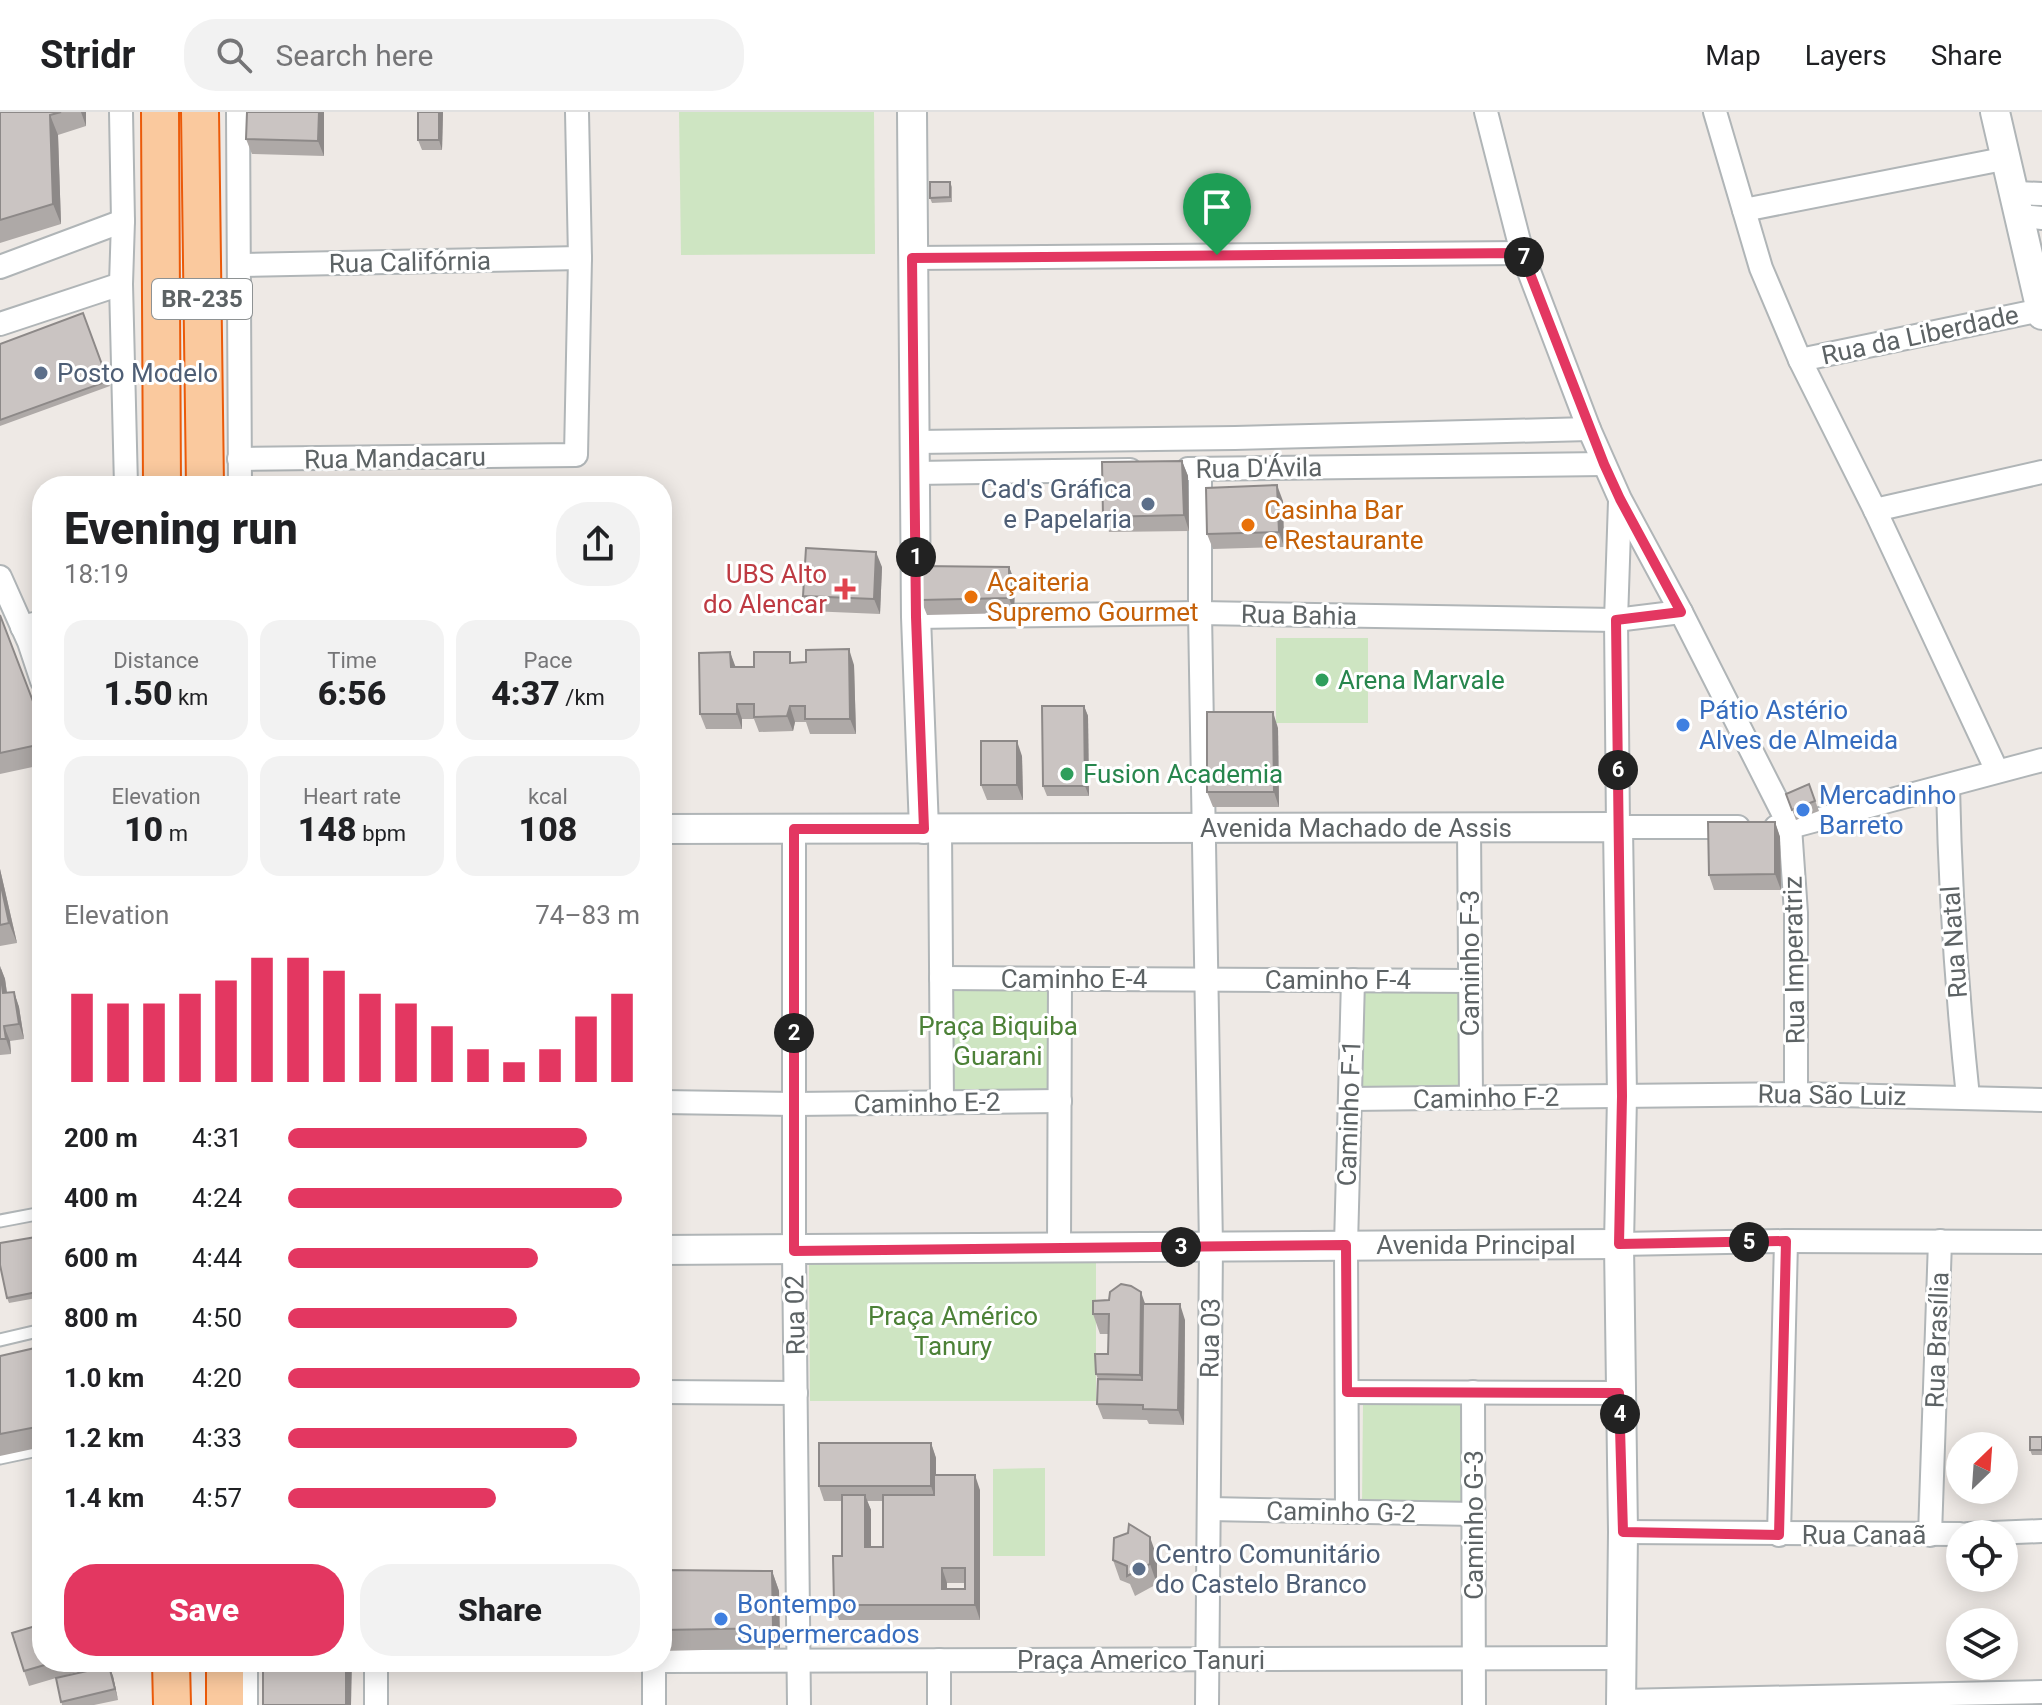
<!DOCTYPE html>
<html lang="en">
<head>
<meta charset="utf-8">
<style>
  body { margin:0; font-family:Roboto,sans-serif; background:#f2f2f2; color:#202124; height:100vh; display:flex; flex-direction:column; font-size:30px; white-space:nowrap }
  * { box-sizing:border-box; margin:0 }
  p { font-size:26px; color:#757577 }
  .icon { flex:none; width:44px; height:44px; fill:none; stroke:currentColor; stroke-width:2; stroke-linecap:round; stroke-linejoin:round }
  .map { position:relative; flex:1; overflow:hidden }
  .panel { position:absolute; left:32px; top:364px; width:640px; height:1196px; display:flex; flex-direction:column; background:#fff; border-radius:32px; box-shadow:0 4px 20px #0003 }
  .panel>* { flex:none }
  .needle { width:52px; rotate:25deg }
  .fabs { position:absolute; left:1946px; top:1320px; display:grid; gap:16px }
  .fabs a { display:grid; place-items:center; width:72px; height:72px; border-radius:50%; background:#fff; box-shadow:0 4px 20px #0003; font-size:40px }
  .pin { position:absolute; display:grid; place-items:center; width:68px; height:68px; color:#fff; margin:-82px -34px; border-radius:50% 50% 50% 0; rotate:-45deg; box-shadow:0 0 8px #0007 }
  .pin .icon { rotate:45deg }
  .km { position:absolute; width:40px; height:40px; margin:-20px; border-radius:50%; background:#222; color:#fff; font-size:22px; line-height:40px; text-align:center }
  .round { display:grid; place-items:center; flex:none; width:84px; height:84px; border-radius:32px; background:#f2f2f2 }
  .headline { display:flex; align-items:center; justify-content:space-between; height:136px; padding:0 32px }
  h1 { font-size:44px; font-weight:800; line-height:60px }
  .stats { display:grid; grid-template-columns:repeat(3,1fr); gap:12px; height:136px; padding:8px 32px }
  .stats div { display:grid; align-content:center; border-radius:20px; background:#f2f2f2; text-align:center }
  .stats b { font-size:34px; font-weight:800 }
  .stats small { font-size:22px; font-weight:400 }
  .stats p { font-size:22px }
  .chart { height:224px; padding:16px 32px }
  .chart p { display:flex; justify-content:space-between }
  .chart svg { width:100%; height:144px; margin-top:8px; stroke:#e33761; stroke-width:6 }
  .button { display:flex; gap:16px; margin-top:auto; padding:16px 32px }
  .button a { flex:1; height:92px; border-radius:32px; background:#e33761; color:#fff; font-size:32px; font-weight:800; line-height:92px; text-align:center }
  .button a+a { background:#f2f2f2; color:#202124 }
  ul { padding:0 32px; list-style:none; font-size:26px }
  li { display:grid; grid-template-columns:128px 96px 1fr; align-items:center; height:60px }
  li i { height:20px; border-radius:10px; background:#e33761 }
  header { display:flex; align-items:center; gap:48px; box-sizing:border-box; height:112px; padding:0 40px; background:#fff; border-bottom:2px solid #e0e0e0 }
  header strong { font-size:38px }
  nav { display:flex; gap:44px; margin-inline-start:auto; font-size:28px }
  .search { width:560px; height:72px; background:#f2f2f2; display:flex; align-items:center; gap:20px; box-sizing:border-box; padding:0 28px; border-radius:32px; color:#757577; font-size:30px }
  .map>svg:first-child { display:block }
</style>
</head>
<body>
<header>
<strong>Stridr</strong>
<div class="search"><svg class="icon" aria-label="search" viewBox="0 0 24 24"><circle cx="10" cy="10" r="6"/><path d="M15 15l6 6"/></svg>Search here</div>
<nav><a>Map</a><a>Layers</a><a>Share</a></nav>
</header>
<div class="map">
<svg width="2042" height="1593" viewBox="0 0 2042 1593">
  <rect width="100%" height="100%" fill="#eee9e5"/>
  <g fill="#cee5c2">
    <path d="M679,0H874L875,142L681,143Z"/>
    <rect x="1276" y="526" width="92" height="85"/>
    <path d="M1052,875L1053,982L944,983L943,876Z"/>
    <path d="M1358,875L1469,877L1468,981L1357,980Z"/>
    <path d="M1096,1148V1289H810L809,1150Z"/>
    <path d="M1363,1291L1469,1292V1396L1362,1394Z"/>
    <path d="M1045,1356V1444H993V1357Z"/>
  </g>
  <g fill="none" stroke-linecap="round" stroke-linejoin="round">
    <defs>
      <g id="service">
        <path d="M0,1109L42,1101"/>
        <path d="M0,1228L42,1218"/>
        <path d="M0,1346L33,1339"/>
      </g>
      <g id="minor">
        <path d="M121,0L123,109L121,172L126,374"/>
        <path d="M238,0L240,374"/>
        <path d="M1486,0L1522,141L1589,317L1620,387L1681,500L1790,715L1796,801V982"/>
        <path d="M1715,0L1761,156L1800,248L1875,398L1997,659"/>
        <path d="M2015,81L2042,82"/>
        <path d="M1744,98L2008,46"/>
        <path d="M2021,104L2042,106"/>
        <path d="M912,146L1522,141"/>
        <path d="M239,153L580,146"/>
        <path d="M0,155L123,109"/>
        <path d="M0,212L121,172"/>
        <path d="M1800,248L2041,198"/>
        <path d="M915,330L1235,326L1589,317"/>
        <path d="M239,347L576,343L580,146L577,0"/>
        <path d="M1188,357L1604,352"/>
        <path d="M1200,357V501L1211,1134L1207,1593"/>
        <path d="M915,361L1130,358"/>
        <path d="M1620,389L1616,508L1618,715H1738"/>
        <path d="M1875,398L2042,360"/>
        <path d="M0,465L29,530L42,569"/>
        <path d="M916,505L1200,501L1616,508L1681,500"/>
        <path d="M22,515L42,510"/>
        <path d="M1948,674C1950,778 1957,881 1968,985"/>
        <path d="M1469,715L1471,986"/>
        <path d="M1776,715H1790L2042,648"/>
        <path d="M794,717V1139L799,1593"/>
        <path d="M940,717L942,991"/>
        <path d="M941,866L1470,869"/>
        <path d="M1350,987L1796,982L2042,988"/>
        <path d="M662,990L794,992L1060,989"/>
        <path d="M1619,1132L1786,1129L2042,1130"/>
        <path d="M1059,1136L1060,867"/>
        <path d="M662,1280L796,1281"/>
        <path d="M1347,1280L1619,1281"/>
        <path d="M1473,1280L1474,1593"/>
        <path d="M1209,1397L1474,1402"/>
        <path d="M1347,1400L1346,1133L1353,868"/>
        <path d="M1623,1420L1960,1422"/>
        <path d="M1968,1422L2042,1419"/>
        <path d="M1779,1423L1786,1129"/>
        <path d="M1930,1423L1940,1129"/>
        <path d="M939,1548V1593"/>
        <path d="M662,1549L1620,1546"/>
        <path d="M376,1550V1593"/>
        <path d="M1621,1589L2042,1580"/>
        <path d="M246,1593V1550"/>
        <path d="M654,1593V1550"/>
      </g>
      <g id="tertiary">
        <path d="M912,0L916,505L924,717"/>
        <path d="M1995,0L2042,203"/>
        <path d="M662,717L1618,715L1622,984L1619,1132L1623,1420L1621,1593"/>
        <path d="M662,1138L1619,1132"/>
      </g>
      <g id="trunk">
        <path d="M160,0L162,374"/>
        <path d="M200,0L205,374"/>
        <path d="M171,1550L172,1593"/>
        <path d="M225,1593V1550"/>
      </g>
    </defs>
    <use href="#service" stroke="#b0b5b7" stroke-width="15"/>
    <use href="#minor" stroke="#b0b5b7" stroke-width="26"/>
    <use href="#tertiary" stroke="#b0b5b7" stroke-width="32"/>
    <use href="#trunk" stroke="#eb5a09" stroke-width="40"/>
    <use href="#service" stroke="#fff" stroke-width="11"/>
    <use href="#minor" stroke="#fff" stroke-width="22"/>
    <use href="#tertiary" stroke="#fff" stroke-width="28"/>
    <use href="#trunk" stroke="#fac99e" stroke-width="36"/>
  </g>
  <g fill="#aea9a7" fill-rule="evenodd">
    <path d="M0,0H86V14L58,23L61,112L0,131Z"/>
    <path d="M324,0V44L252,42L246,27Z"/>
    <path d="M418,0H443L442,38H422L418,28Z"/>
    <path d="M950,70L952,75V90L932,91L930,86Z"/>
    <path d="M83,201L110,274L0,314V232Z"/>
    <path d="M1182,349L1188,364L1189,419L1109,420L1103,405Z"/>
    <path d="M1283,389L1284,435L1213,437L1207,422Z"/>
    <path d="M882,455L880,502L809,499L803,484Z"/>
    <path d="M1009,455L1015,470L1014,501L927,503L921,488Z"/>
    <path d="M0,503L42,613V653L0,662Z"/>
    <path d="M730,540L735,555H754L794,551L854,553L856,622H810L806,610H795L793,619L759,620L754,607H742V617H706L700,602Z"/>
    <path d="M1084,594L1088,604L1089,684H1047L1043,674Z"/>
    <path d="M1278,616L1279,695H1213L1207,680Z"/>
    <path d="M1022,644L1023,688H987L981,673Z"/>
    <path d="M1809,672L1819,699L1796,708L1786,682Z"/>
    <path d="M1775,710L1780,725L1781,778H1714L1709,763Z"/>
    <path d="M0,757L17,831L0,834Z"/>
    <path d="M0,854L5,867L7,881L14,880L19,895L24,927L10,929L11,942L0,943Z"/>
    <path d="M42,1124V1185L9,1191L7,1186Z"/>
    <path d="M1109,1188L1145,1192L1185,1208L1184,1313L1149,1312L1147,1308L1103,1307L1097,1292L1098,1267L1096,1262L1108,1242V1222H1100L1093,1202Z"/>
    <path d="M0,1244L42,1245V1335L0,1344Z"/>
    <path d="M2042,1325V1343H2032L2030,1338Z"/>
    <path d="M931,1331L936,1346V1363L980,1378V1508H839L834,1493L842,1444V1389H824L819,1374ZM867,1389H883V1435H871V1398ZM947,1471H965V1477H947Z"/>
    <path d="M1157,1445V1472L1135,1484L1130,1472L1120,1468L1113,1448Z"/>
    <path d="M662,1458L772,1459L779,1479L780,1536L662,1539Z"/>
    <path d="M42,1550H99L100,1553L67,1563L113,1564L118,1588L94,1593H62L56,1566L29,1574L24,1559Z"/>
  </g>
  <g fill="#8d8988">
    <path d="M81,0H86V14Z"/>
    <path d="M319,0H324V44L318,29Z"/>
    <path d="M439,0H443L442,38L439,28Z"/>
    <path d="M50,3L58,23L61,112L53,92Z"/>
    <path d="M1182,349L1188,364L1189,419L1184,403Z"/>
    <path d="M1277,373L1283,389L1284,435L1279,420Z"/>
    <path d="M876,440L882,455L880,502L874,487Z"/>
    <path d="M1009,455L1015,470L1014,501L1009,486Z"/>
    <path d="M849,537L854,553L856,622L850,607Z"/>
    <path d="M730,540L736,556L731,555Z"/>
    <path d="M737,592L742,607V617L737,602Z"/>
    <path d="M790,594L795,610L793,619L787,604Z"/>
    <path d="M1084,594L1088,604L1089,684L1085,674Z"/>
    <path d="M1273,600L1278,616L1279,695L1274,680Z"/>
    <path d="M1017,629L1022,644L1023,688L1017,673Z"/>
    <path d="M1775,710L1780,725L1781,778L1775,762Z"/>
    <path d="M0,757L17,831L9,811L0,769Z"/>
    <path d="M0,854L5,867L9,896L3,881Z"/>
    <path d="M14,880L19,895L24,927L19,912Z"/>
    <path d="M4,914L10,929L11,942L6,927Z"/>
    <path d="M1141,1180L1148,1200V1283L1140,1263Z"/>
    <path d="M1180,1192L1185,1208L1184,1313L1178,1298Z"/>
    <path d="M931,1331L936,1346V1389L931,1374Z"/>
    <path d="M975,1363L980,1378V1508L975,1493Z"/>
    <path d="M865,1383L871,1398V1450L865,1435Z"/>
    <path d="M1150,1425L1157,1445V1472L1150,1452Z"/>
    <path d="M942,1456L947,1471V1492L942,1477Z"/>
    <path d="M772,1459L779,1479L780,1536L773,1516Z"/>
    <path d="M346,1550H351L352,1552L351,1593H346Z"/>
    <path d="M109,1554L113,1564L118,1588L115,1577Z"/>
  </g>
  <g fill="#cac4c2" stroke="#8d8988" stroke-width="2" fill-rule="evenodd">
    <path d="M0,0H61L50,3L53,92L0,108Z"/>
    <path d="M247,0H319L318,29L246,27Z"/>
    <rect x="418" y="0" width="21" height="28"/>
    <path d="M930,70H950V85L930,86Z"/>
    <path d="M83,201L108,269L0,308V232Z"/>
    <path d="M1182,349L1184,403L1103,405L1102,350Z"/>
    <path d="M1277,373L1279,420L1207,422L1206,376Z"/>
    <path d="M806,436L876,440L874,487L803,484Z"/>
    <path d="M921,454L1009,455V486L921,488Z"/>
    <path d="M0,503L42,613V632L0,641Z"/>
    <path d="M849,537L850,607H805V594H790L787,604L754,605V592H737V602H700L699,541L730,540L731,555H754V540H790V551L806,550V538Z"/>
    <path d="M1042,594H1084L1085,674H1043Z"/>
    <path d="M1207,600H1273L1274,680H1207Z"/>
    <rect x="981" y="629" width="36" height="44"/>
    <path d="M1809,672L1815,689L1792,698L1786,682Z"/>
    <path d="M1708,710H1775V762L1709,763Z"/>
    <path d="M0,769L9,811L0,813Z"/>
    <path d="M0,857L3,881L14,880L19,912L4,914L6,927H0Z"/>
    <path d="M42,1124V1179L7,1186L0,1153V1131Z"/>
    <path d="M1121,1172L1131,1174L1141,1180L1140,1263L1096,1262L1095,1242H1108L1109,1202H1093V1189L1109,1188L1110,1180Z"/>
    <path d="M1143,1192H1180L1178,1298L1143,1297V1293L1097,1292L1098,1267L1142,1268Z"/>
    <path d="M35,1236L39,1246L42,1245V1314L0,1322V1244Z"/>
    <rect x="2030" y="1325" width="12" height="13"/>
    <rect x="819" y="1331" width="112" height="43"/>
    <path d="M934,1363H975V1493H834L833,1444H842V1383H865V1435H883V1383H934ZM942,1456H965V1477H942Z"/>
    <path d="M1129,1412L1150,1425V1452L1127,1464V1454L1113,1448L1114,1426L1128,1421Z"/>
    <path d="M662,1458L772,1459L773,1516L662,1518Z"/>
    <path d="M42,1512V1550H55L24,1559L12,1521Z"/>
    <rect x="263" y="1550" width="83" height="43"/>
    <path d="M109,1554L115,1577L61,1590L56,1566Z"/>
  </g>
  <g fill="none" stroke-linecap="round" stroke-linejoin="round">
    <defs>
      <path id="route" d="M1522,141L1604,352L1620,387L1681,500L1616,508L1622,984L1619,1132L1786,1129L1779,1423L1623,1420L1619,1281L1347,1280L1346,1133L794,1139V717H924L916,505L912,146Z"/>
    </defs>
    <use href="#route" stroke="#fff" stroke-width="16"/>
    <use href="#route" stroke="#e33761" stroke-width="10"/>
  </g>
  <g fill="#5c6f8a" stroke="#fff" stroke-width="3">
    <circle cx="41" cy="261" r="8"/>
    <circle cx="1148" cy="392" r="8"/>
    <circle cx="1139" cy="1457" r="8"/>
  </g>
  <g fill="#e8710a" stroke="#fff" stroke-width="3">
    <circle cx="1248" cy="413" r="8"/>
    <circle cx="971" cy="485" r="8"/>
  </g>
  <path fill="#e0444e" stroke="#fff" stroke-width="3" d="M841 465h8v8h8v8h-8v8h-8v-8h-8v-8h8z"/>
  <g fill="#2e9e5b" stroke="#fff" stroke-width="3">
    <circle cx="1322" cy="568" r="8"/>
    <circle cx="1067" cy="662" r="8"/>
  </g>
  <g fill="#3f7fe0" stroke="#fff" stroke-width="3">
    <circle cx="1683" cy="613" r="8"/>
    <circle cx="1803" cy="698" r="8"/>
    <circle cx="721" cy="1507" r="8"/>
  </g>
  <g text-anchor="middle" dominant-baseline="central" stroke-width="6" stroke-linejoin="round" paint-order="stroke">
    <rect fill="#fff" stroke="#8e9293" stroke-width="2" x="152" y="167" width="100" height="40" rx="6"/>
    <g font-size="24" font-weight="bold" fill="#5d6365">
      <text x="202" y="187">BR-235</text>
    </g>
    <g font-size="26" fill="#5d6365" stroke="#fff">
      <text transform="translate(410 150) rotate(-1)">Rua Califórnia</text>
      <text transform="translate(1920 223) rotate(-12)">Rua da Liberdade</text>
      <text transform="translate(395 346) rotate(-1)">Rua Mandacaru</text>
      <text transform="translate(1259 356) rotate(-1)">Rua D'Ávila</text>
      <text transform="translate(1299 503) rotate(1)">Rua Bahia</text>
      <text x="1356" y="716">Avenida Machado de Assis</text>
      <text transform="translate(1954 830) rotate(-94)">Rua Natal</text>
      <text transform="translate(1794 848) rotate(-91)">Rua Imperatriz</text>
      <text transform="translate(1470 851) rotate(-90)">Caminho F-3</text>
      <text x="1074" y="867">Caminho E-4</text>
      <text x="1338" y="868">Caminho F-4</text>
      <text transform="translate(1832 983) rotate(1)">Rua São Luiz</text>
      <text transform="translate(1486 986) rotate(-1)">Caminho F-2</text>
      <text transform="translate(927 991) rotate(-1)">Caminho E-2</text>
      <text transform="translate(1349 1001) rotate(-88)">Caminho F-1</text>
      <text x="1476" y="1133">Avenida Principal</text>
      <text transform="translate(795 1203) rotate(-91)">Rua 02</text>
      <text transform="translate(1210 1226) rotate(-89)">Rua 03</text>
      <text transform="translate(1937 1228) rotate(-88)">Rua Brasília</text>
      <text transform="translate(1341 1400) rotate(1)">Caminho G-2</text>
      <text transform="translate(1474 1413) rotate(-90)">Caminho G-3</text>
      <text x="1864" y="1423">Rua Canaã</text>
      <text x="1141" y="1548">Praça Americo Tanuri</text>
    </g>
    <g font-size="26" fill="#4e5e75" stroke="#fff" text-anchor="start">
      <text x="57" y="261">Posto Modelo</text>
      <text x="1132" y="377" text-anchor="end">Cad's Gráfica<tspan x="1132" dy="30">e Papelaria</tspan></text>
      <text x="1155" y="1442">Centro Comunitário<tspan x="1155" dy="30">do Castelo Branco</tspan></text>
    </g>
    <g font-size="26" fill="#c56008" stroke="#fff" text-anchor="start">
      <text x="1264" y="398">Casinha Bar<tspan x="1264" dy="30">e Restaurante</tspan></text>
      <text x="987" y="470">Açaiteria<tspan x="987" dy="30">Supremo Gourmet</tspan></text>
    </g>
    <g font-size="26" fill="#be3a42" stroke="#fff" text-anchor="end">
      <text x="827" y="462">UBS Alto<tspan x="827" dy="30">do Alencar</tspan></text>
    </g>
    <g font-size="26" fill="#27864d" stroke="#fff" text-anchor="start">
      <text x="1338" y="568">Arena Marvale</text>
      <text x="1083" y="662">Fusion Academia</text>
    </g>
    <g font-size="26" fill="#366cbe" stroke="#fff" text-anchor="start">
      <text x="1699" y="598">Pátio Astério<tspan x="1699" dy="30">Alves de Almeida</tspan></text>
      <text x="1819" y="683">Mercadinho<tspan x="1819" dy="30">Barreto</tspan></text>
      <text x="737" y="1492">Bontempo<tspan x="737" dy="30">Supermercados</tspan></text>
    </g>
    <g font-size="26" fill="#4c8137" stroke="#fff">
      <text x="998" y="914">Praça Biquiba<tspan x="998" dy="30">Guarani</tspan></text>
      <text x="953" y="1204">Praça Américo<tspan x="953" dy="30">Tanury</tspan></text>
    </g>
  </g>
</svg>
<div class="fabs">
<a><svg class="needle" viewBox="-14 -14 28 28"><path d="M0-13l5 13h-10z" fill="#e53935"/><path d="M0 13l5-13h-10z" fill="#757577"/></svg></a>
<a><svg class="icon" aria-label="locate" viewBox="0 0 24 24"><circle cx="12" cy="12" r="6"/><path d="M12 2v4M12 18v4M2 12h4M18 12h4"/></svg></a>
<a><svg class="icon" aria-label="layers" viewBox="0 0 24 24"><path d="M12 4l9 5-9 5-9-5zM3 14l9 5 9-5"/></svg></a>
</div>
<div class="pin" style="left:1217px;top:143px;background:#1e9e55"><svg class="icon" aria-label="arrive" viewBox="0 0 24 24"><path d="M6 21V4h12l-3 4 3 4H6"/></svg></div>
<b class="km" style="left:916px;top:445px">1</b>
<b class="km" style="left:794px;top:921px">2</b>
<b class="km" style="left:1181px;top:1135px">3</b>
<b class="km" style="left:1620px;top:1302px">4</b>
<b class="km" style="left:1749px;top:1130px">5</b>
<b class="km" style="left:1618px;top:658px">6</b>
<b class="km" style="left:1524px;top:145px">7</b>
<section class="panel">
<div class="headline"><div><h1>Evening run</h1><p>18:19</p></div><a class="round"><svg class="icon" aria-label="share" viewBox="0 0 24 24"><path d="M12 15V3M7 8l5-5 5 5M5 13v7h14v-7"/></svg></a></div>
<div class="stats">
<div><p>Distance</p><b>1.50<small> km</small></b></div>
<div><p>Time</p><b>6:56</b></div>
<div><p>Pace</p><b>4:37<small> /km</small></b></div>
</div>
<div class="stats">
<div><p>Elevation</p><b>10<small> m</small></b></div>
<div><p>Heart rate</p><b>148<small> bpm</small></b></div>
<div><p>kcal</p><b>108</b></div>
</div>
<div class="chart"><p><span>Elevation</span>74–83 m</p>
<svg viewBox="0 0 160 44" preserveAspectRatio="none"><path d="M5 44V17M15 44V20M25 44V20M35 44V17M45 44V13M55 44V6M65 44V6M75 44V10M85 44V17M95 44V20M105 44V27M115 44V34M125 44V38M135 44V34M145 44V24M155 44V17"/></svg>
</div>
<ul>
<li><b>200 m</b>4:31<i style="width:85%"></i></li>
<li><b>400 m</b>4:24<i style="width:95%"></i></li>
<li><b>600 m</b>4:44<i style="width:71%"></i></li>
<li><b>800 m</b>4:50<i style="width:65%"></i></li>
<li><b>1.0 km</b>4:20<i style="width:100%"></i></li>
<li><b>1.2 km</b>4:33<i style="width:82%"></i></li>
<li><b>1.4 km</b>4:57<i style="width:59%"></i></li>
</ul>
<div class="button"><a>Save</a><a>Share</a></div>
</section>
</div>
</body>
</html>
